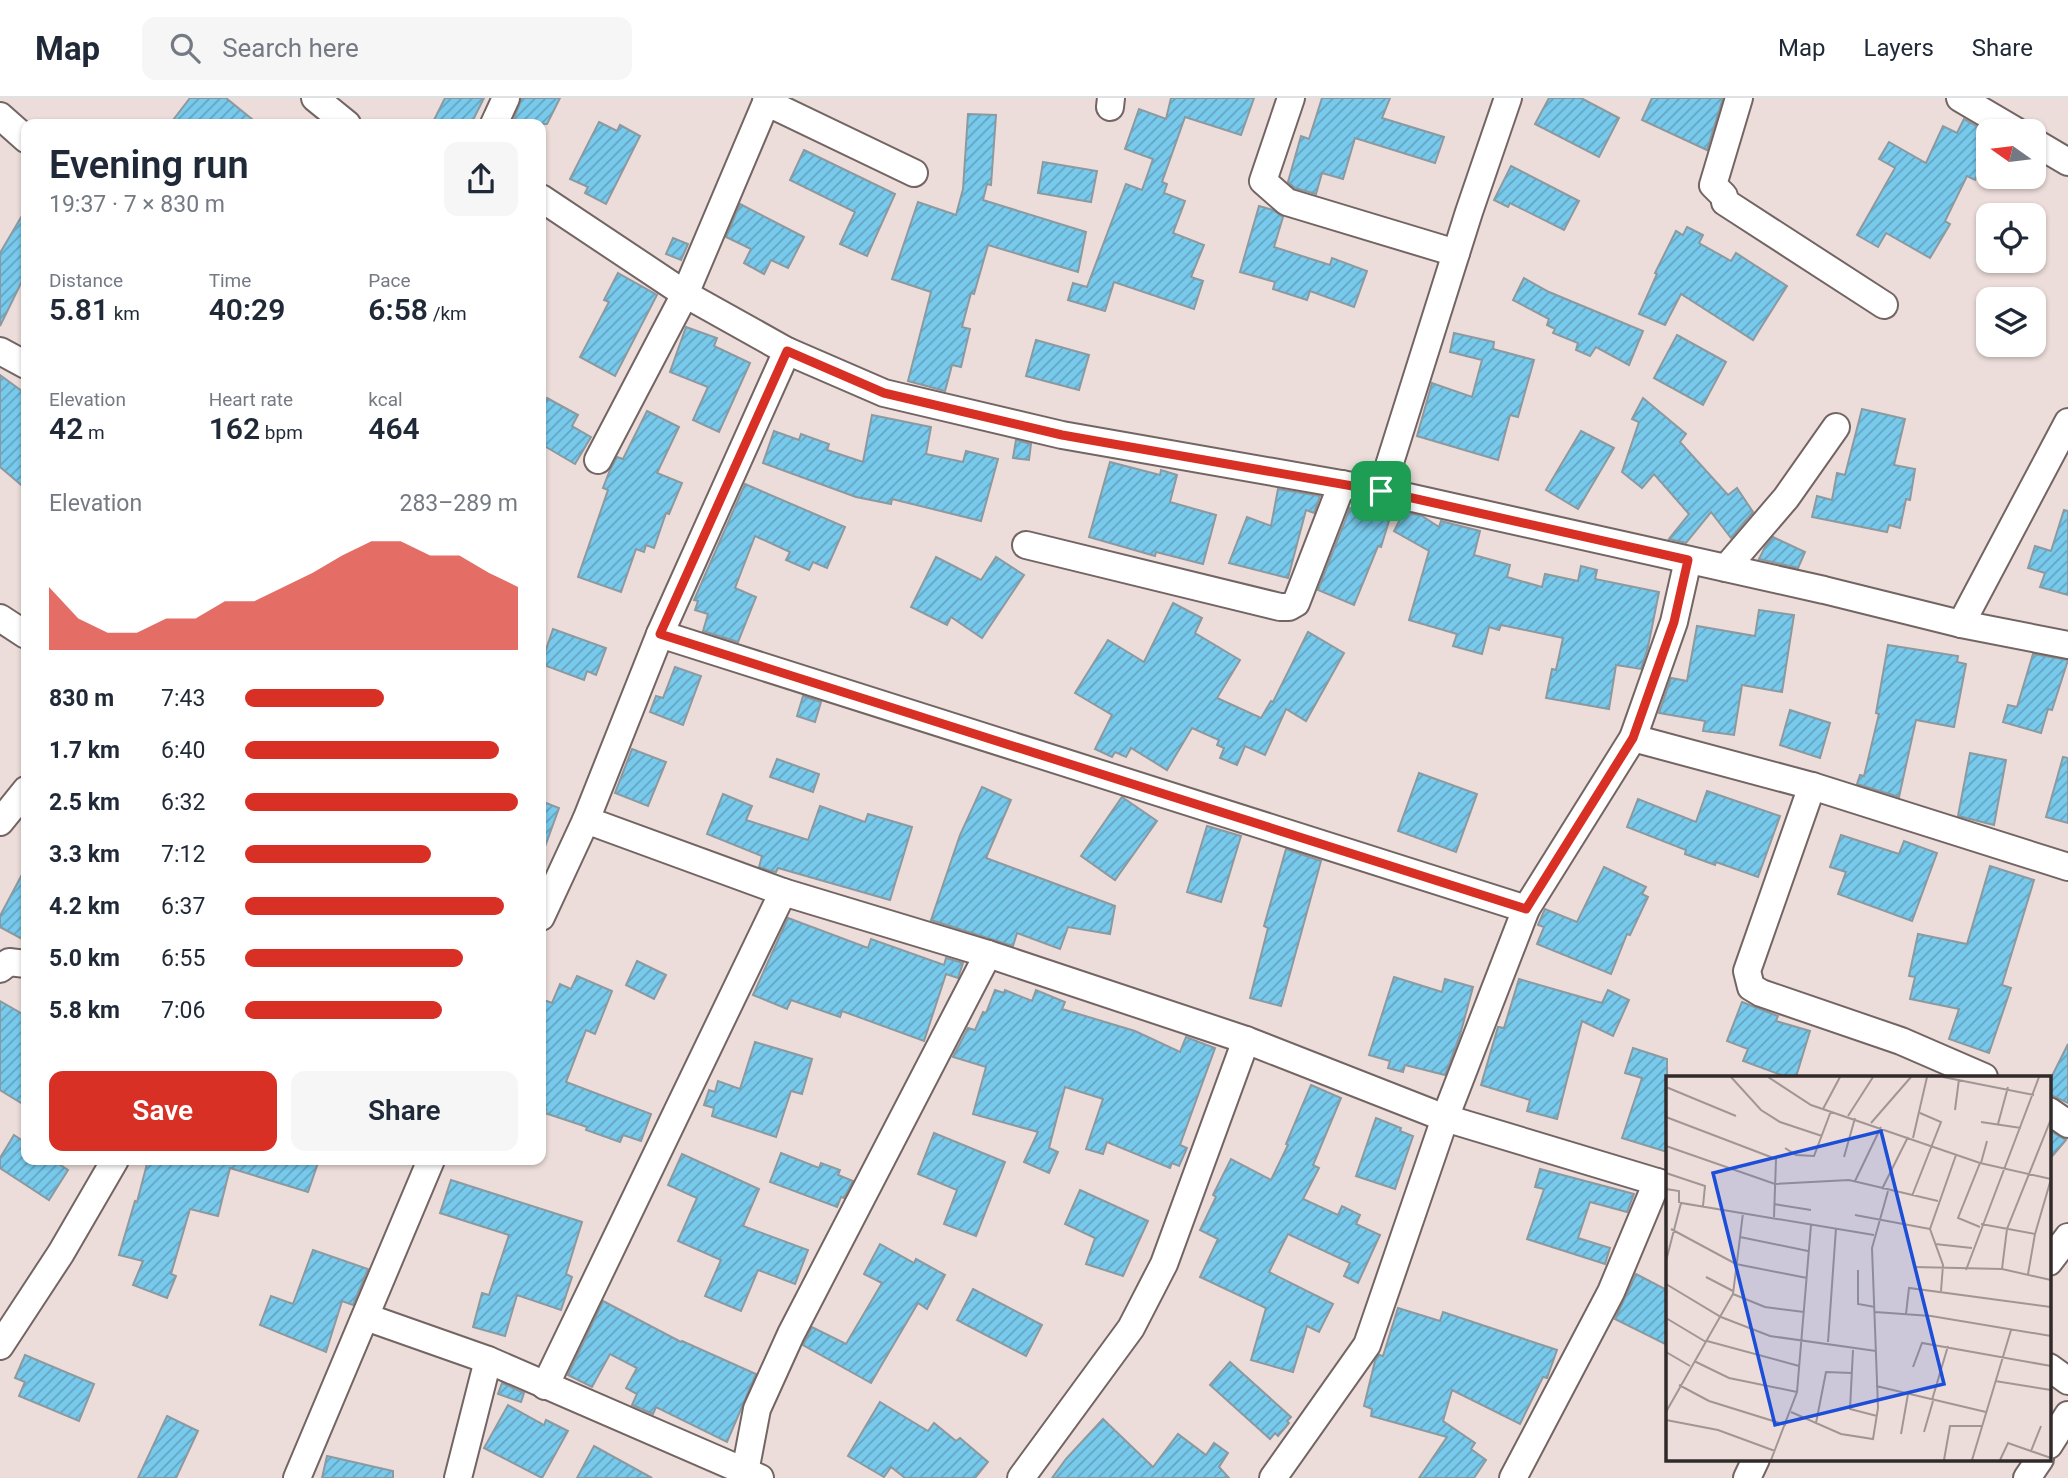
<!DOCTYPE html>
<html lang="en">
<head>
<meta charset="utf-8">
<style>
  body { margin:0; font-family:Roboto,sans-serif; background:#f6f6f7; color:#1f2937; height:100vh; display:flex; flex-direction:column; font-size:26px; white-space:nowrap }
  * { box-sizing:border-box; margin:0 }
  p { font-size:23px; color:#747a83 }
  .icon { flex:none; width:38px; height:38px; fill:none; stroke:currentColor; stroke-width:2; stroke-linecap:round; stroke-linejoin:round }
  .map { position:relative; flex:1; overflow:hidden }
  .sheet { position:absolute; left:21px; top:21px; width:525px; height:1046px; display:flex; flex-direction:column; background:#fff; border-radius:14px; box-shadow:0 2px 5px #0004 }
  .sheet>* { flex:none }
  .needle { width:46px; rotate:284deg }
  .tools { position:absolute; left:1976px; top:21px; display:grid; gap:14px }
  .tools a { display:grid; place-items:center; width:70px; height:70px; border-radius:14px; background:#fff; box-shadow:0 2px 5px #0004; font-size:35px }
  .pin { position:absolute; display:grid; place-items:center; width:60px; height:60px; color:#fff; margin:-30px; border-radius:14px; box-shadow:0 4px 10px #0006 }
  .round { display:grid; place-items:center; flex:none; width:74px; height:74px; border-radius:14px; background:#f6f6f7 }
  .overview { display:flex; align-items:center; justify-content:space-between; height:119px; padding:0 28px }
  h1 { font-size:38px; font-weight:600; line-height:52px }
  .metrics { display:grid; grid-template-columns:repeat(3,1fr); gap:10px; height:119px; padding:7px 28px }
  .metrics div { display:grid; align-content:center }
  .metrics b { font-size:30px; font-weight:600 }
  .metrics small { font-size:19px; font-weight:400 }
  .metrics p { font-size:19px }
  .chart { height:196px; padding:14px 28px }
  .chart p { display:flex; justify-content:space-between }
  .chart svg { width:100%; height:126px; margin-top:7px; fill:#d93025; opacity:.7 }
  .action { display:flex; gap:14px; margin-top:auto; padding:14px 28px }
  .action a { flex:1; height:80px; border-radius:14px; background:#d93025; color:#fff; font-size:28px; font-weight:600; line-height:80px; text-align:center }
  .action a+a { background:#f6f6f7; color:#1f2937 }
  ul { padding:0 28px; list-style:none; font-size:23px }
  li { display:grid; grid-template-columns:112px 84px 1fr; align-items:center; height:52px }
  li i { height:18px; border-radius:9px; background:#d93025 }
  header { display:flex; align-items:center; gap:42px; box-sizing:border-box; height:98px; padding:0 35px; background:#fff; border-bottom:2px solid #e0e1e3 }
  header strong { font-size:33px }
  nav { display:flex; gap:38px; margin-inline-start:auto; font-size:24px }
  .search { width:490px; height:63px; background:#f6f6f7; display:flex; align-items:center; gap:18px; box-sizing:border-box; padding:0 24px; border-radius:14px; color:#747a83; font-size:26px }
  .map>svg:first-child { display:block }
</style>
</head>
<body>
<header>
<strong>Map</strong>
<div class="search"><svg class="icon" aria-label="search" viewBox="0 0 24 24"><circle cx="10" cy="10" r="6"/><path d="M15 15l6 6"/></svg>Search here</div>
<nav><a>Map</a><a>Layers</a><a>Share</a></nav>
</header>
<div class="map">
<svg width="2068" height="1380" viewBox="0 0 2068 1380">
  <defs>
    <pattern id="building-hatch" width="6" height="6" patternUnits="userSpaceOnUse" patternTransform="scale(1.75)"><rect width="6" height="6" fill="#78caed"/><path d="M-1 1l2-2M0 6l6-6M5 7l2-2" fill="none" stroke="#63a4c0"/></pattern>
  </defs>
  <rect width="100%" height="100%" fill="#ecddda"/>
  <g fill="url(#building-hatch)" stroke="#8c999f" stroke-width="2">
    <path d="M190,0H226L258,26H170Z"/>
    <path d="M445,0H484L471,26H432Z"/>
    <path d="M522,0H560L547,26H519L513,23Z"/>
    <path d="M1171,0H1254L1241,37L1185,19L1162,84L1167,86L1164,95L1185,103L1173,135L1204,147L1191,179L1203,183L1194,211L1114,184L1105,213L1068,202L1073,185L1087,189L1126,86L1142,92L1153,61L1125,51L1139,11L1166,21Z"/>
    <path d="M1322,0H1390L1382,20L1444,39L1435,65L1355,40L1343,81L1322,75L1316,96L1295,90L1288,84L1301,38L1309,41Z"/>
    <path d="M1549,0H1581L1619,20L1599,59L1535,26Z"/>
    <path d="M1652,0H1723L1707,52L1642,22Z"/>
    <path d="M968,16L996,17L991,87L987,86L983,102L1086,134L1078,174L988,147L974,196L971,195L962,229L970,231L961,269L952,267L945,293L908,283L931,194L892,181L918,104L956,117L963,91Z"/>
    <path d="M1964,21L1988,35V54L1975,82L1967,78L1945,123L1950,126L1930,160L1886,135L1878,149L1857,137L1895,70L1879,61L1889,44L1926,65L1943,28L1957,35Z"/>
    <path d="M599,24L617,33L620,27L640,38L606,106L585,95L588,89L570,81Z"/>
    <path d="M804,52L895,96L867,158L840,146L855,114L790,82Z"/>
    <path d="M1043,64L1097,73L1091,104L1038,95Z"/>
    <path d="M1511,68L1579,103L1564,132L1510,105L1508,109L1494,102Z"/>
    <path d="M740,106L804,139L788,170L771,162L764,176L744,165L751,151L726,139Z"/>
    <path d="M1259,108L1273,112L1283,119L1274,149L1330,167L1332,160L1367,173L1354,209L1310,193L1307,202L1273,191L1275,184L1240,174Z"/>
    <path d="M26,111V175L0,228V155Z"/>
    <path d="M1687,129L1703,137L1699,145L1731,163L1736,155L1787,188L1753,242L1681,196L1665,227L1639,216L1657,176L1655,175L1676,133L1683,137Z"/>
    <path d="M673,140L688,146L681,162L666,156Z"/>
    <path d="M618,175L657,197L615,278L580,259L609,204L604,202Z"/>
    <path d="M1524,180L1549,194L1643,233L1629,267L1596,249L1590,258L1576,252L1578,245L1553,235L1555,231L1547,227L1549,221L1513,202Z"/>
    <path d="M686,229L717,240L714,248L750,265L719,334L693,322L708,289L670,274Z"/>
    <path d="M1454,235L1494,244L1493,251L1534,262L1518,319L1510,317L1498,362L1417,338L1432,285L1472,299L1482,262L1450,254Z"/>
    <path d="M1677,237L1726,264L1703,307L1654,280Z"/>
    <path d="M1036,242L1089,257L1079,292L1026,278Z"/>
    <path d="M0,277L26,296V391L0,369Z"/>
    <path d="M547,300L578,317L572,328L591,339L575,366L541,346V311Z"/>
    <path d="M1643,300L1686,336L1680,344L1728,397L1737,390L1753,414L1731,440L1711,414L1686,445L1669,441L1689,416L1654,376L1642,390L1622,374L1639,324L1632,321Z"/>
    <path d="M1862,311L1905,321L1894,367L1915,371L1910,402L1906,401L1900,430L1889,427L1887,434L1812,419L1817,398L1832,402L1837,375L1845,377Z"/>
    <path d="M647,313L679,329L657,375L682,385L669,416L666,415L654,450L646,447L644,454L636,451L621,494L578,479L608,392L603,390L610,372L617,359L623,361Z"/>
    <path d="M872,317L931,329L926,356L963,364L966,353L998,361L981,423L892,401L891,406L856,399L763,365L774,333L799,342L801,336L829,346L827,352L863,364Z"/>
    <path d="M1581,333L1614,350L1578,411L1546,392Z"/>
    <path d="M1016,342L1031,346L1029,362L1013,360Z"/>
    <path d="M1110,364L1160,377L1161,372L1177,377L1170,404L1216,417L1203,466L1156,454L1155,458L1089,439Z"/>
    <path d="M745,386L845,429L827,470L813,464L809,472L786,462L790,454L755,438L735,490L756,499L738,544L703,533L708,516L695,512L698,503L694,502Z"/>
    <path d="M1278,391L1320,398L1314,415L1306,412L1288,480L1229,465L1247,419L1271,428Z"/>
    <path d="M1350,410L1389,423L1381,449L1378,448L1354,507L1318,492Z"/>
    <path d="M2064,412L2068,413V497L2040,489L2045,475L2028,470L2035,448L2051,453Z"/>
    <path d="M1404,414L1422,418L1439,429L1441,423L1480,433L1474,457L1510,467L1507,479L1542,489L1545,476L1578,483L1581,468L1597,472L1595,481L1659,494L1648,549L1641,571L1616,567L1609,611L1546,600L1552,571L1556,572L1563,540L1501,527L1499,532L1489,529L1482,556L1453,548L1457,536L1409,522L1429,453L1394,433Z"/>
    <path d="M1773,439L1805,454L1798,470L1759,461L1765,449Z"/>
    <path d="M936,459L981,482L996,459L1024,477L982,540L951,519L947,527L911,509Z"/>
    <path d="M1173,505L1202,520L1195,535L1240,562L1217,600L1261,620L1271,603L1273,604L1308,534L1344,555L1306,623L1286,611L1265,657L1245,648L1237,667L1220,660L1224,650L1217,647L1219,642L1192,630L1167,672L1131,650L1126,659L1115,654L1112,659L1095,651L1112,617L1075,595L1108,542L1144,564Z"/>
    <path d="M1759,512L1794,517L1782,594L1742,587L1734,637L1703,633L1705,623L1659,615L1671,580L1687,583L1697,528L1755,538Z"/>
    <path d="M553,531L606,550L596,577L587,573L584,582L541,566Z"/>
    <path d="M1888,547L1958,558L1957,564L1966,566L1954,629L1916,622L1899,699L1857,686L1860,677L1864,678L1879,616L1876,615Z"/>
    <path d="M2033,556L2068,562L2052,612L2048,611L2041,635L2003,624L2008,607L2017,609Z"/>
    <path d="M675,569L701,578L683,627L650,614L656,598L663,600Z"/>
    <path d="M803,598L821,604L815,624L797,618Z"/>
    <path d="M1790,612L1830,625L1820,660L1780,647Z"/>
    <path d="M632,651L666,664L648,708L615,695Z"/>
    <path d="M1970,655L2006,662L1994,727L1958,718Z"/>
    <path d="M2063,659L2068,660V725L2046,719Z"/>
    <path d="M777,661L819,676L813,694L770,679Z"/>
    <path d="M1419,675L1477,696L1456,754L1398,733Z"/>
    <path d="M982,689L1011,702L986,760L1115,808L1110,836L1068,829L1060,851L1017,835L1013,848L931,822L960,737Z"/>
    <path d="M1707,693L1780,718L1758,779L1716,764L1715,767L1685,756L1686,752L1627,729L1638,701L1696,724Z"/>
    <path d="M723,696L752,708L746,722L808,742L820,708L865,724L868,716L912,729L890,802L778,770L776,774L771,773L759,769L762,758L707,736Z"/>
    <path d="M1122,699L1157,723L1115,782L1081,758Z"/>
    <path d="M541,703L559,710L543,754H541Z"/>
    <path d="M1207,728L1241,738L1221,804L1187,794Z"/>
    <path d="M1841,737L1899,756L1904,743L1937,755L1912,823L1838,796L1846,774L1830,769Z"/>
    <path d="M1286,751L1321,763L1281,908L1250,900L1268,830L1264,828Z"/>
    <path d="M1990,768L2034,782L2002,887L2011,890L1989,955L1949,941L1959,911L1910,901L1915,879L1909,878L1918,836L1967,846Z"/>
    <path d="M26,769V843L0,829V818Z"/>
    <path d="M1604,769L1646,789L1642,796L1648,799L1630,837L1627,836L1611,876L1537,846L1544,829L1538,827L1545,811L1577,824Z"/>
    <path d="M788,820L868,850L871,841L944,867L946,860L963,865L958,880L946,876L924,943L842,913L840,919L791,902L787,911L753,897Z"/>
    <path d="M637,863L666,877L654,901L626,887Z"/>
    <path d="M577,878L612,893L595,936L586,932L566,984L651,1016L641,1043L623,1037L620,1044L586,1032L587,1029L545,1015L546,1011L541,1009V901L552,905L560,886L571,891Z"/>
    <path d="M1394,879L1442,894L1445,881L1473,889L1460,937L1445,977L1405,967L1403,974L1388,970L1390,963L1369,957Z"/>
    <path d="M1519,881L1602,905L1608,892L1629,902L1613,938L1582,923L1557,1021L1527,1013L1530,1002L1481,987L1498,929L1504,930Z"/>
    <path d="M995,892L1004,895L1005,892L1032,903L1036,892L1065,904L1062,911L1135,933L1180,954L1186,939L1215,950L1180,1047L1187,1050L1179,1068L1172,1065L1170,1070L1107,1044L1103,1056L1086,1051L1103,1001L1065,989L1049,1050L1058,1054L1049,1075L1024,1064L1038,1034L973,1016L986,969L953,959L968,930L975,932L983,914L986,915Z"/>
    <path d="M0,903L26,918V1008L0,992Z"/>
    <path d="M1742,904L1778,918L1776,923L1810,933L1796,979H1787L1743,963L1748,951L1727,943Z"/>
    <path d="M755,944L812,961L802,996L791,993L776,1039L712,1018L714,1010L704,1007L709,992L715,994L718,983L740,991Z"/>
    <path d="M2068,946V1005L2049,996V984Z"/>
    <path d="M1633,950L1667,961V1054L1622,1040L1642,980L1625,975Z"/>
    <path d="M1311,987L1341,1000L1313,1067L1319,1070L1303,1101L1338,1117L1342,1108L1360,1117L1356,1126L1380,1137L1358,1185L1344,1178L1350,1165L1288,1136L1269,1174L1333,1206L1319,1234L1307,1228L1293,1274L1251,1262L1266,1210L1200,1179L1218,1141L1200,1132L1216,1099L1213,1097L1231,1061L1271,1082L1288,1047L1286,1046Z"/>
    <path d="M1376,1020L1401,1030L1400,1033L1413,1038L1395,1091L1356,1078Z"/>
    <path d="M2049,1032L2066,1042L2049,1062Z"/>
    <path d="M934,1035L1005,1064L976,1138L944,1126L957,1092L918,1076Z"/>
    <path d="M14,1037L26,1045V1062H53L68,1072L49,1102L0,1070V1060Z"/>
    <path d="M781,1055L819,1070L821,1065L840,1072L838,1077L853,1083L844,1100L841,1099L837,1109L770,1084Z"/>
    <path d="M682,1056L759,1091L743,1128L808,1152L795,1186L758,1172L741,1213L705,1198L721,1162L678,1143L697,1100L668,1087Z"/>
    <path d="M148,1062H319L308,1094L230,1070L218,1118L190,1111L171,1176L176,1178L167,1200L133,1187L143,1163L119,1157L135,1103L137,1104Z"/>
    <path d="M1540,1071L1634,1096L1627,1114L1590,1104L1578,1140L1610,1150L1605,1166L1527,1141L1544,1091L1535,1089Z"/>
    <path d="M451,1082L582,1124L566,1176L572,1179L561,1212L517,1197L505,1238L473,1229L482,1195L489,1197L509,1137L440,1115Z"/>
    <path d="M1080,1092L1148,1123L1123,1178L1086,1166L1095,1140L1065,1126Z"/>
    <path d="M880,1146L914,1165L916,1161L945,1177L927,1211L918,1205L871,1285L803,1247L812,1229L846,1246L882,1185L864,1176Z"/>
    <path d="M313,1152L368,1171L353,1207L342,1203L326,1254L260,1227L271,1198L293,1206Z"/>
    <path d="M1636,1176L1667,1192V1247L1615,1221Z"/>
    <path d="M973,1191L1042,1227L1026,1258L957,1222Z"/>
    <path d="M603,1203L681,1244L682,1243L756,1276L727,1344L656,1309L653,1316L632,1307L637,1296L626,1290L637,1270L610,1256L592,1289L568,1277Z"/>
    <path d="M1398,1210L1440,1223L1443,1214L1557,1252L1547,1280L1543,1279L1520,1326L1452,1292L1443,1323L1475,1345L1471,1351L1486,1362L1474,1380H1419L1447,1339L1371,1318L1372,1311L1364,1308L1375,1263L1379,1257L1383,1258Z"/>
    <path d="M25,1257L94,1286L79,1323L19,1298L25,1284L15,1280Z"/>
    <path d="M1230,1264L1291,1319L1287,1323L1289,1325L1278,1338L1275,1335L1270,1341L1210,1287Z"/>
    <path d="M502,1285L524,1295L521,1304L498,1296Z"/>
    <path d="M880,1304L928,1333L934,1325L956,1343L960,1340L988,1364L975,1380H905L891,1369L884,1379L848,1358Z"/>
    <path d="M508,1307L544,1327L546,1322L568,1333L542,1380L484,1350Z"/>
    <path d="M167,1318L198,1333L176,1380H138Z"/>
    <path d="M1103,1321L1153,1369L1178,1336L1206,1357L1214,1345L1228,1355L1219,1369L1229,1380H1052L1066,1361Z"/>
    <path d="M594,1348L652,1380H577Z"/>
    <path d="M327,1358L393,1373V1380H322Z"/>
  </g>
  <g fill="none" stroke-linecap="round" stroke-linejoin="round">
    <defs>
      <g id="minor">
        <path d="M315,0L347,26"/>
        <path d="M1291,0L1263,83L1287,104L1456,155"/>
        <path d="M1739,0L1713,87L1724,98L1725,104L1884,207"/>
        <path d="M1960,0L2016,33"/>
        <path d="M766,4L914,75"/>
        <path d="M1110,9L1111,0"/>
        <path d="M0,18L26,41"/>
        <path d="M494,26L506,0"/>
        <path d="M2034,44L2068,64"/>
        <path d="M541,100L685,196L787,253L884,295L1062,337L1381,393L1824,492L1961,526L2068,547"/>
        <path d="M0,253L26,267"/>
        <path d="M598,362L685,196L768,0"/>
        <path d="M1381,393L1469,114L1508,0"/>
        <path d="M1026,447L1280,509H1289L1296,505L1342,386"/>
        <path d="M1726,470L1786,400L1836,329"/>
        <path d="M0,520L26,537"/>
        <path d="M1961,526L2068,324"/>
        <path d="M660,536L1526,811"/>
        <path d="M1633,640L1812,688L2068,769"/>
        <path d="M1812,688L1747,873L1751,889L1761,895L1901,943L1984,979"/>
        <path d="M586,722L783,794L988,856L1246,942L1445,1020L1667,1087"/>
        <path d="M0,724L26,692"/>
        <path d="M541,819L586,722L660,536L787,253"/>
        <path d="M0,871L9,864L26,866"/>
        <path d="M2049,1013L2068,1026"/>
        <path d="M2049,1164L2068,1139"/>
        <path d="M366,1219L488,1262L760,1380"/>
        <path d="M0,1248L61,1155L115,1062"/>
        <path d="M2049,1269L2068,1283"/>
        <path d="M545,1288L783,794"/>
        <path d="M2049,1347L2068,1317"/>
        <path d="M297,1380L431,1062"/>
        <path d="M458,1380L488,1262"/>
        <path d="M740,1380L745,1374L757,1311L791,1236L988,856"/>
        <path d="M1021,1380L1131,1230L1164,1166L1246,942"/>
        <path d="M1273,1380L1367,1247L1445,1020L1526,811L1633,640L1674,524L1688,462"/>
        <path d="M1513,1380L1611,1194L1657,1084"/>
        <path d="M1747,1380L1756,1361"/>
        <path d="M2027,1380L2040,1361"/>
      </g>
    </defs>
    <use href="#minor" stroke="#736563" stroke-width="30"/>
    <use href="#minor" stroke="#fff" stroke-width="26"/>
  </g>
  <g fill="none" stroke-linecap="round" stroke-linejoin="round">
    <defs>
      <path id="route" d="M787,253L884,295L1062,337L1381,393L1688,462L1674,524L1633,640L1526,811L660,536Z"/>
    </defs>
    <use href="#route" stroke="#fff" stroke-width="14"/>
    <use href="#route" stroke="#d93025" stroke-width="9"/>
  </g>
  <g transform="translate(1666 978)">
    <rect width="385" height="385" fill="#ecddda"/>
    <path fill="none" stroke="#a19694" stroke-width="2" d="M65,1L95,34L114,46L156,60M102,1L145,29L314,87L385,103L369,158M277,1L368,19M0,11L70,40M157,33L174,1M289,34L293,3M182,40L207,1M0,41L110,83L108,141M315,46L355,52M205,47L245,1M332,48L342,11M247,62L261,1M0,70L109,108L183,104L272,125M119,72L130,79L148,80L165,35M178,81L189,42M314,87L292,142L314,151M315,87L321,65M0,97L39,110L37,130M189,105L215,51M0,113L13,115V127M216,113L242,61M246,120L275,46L254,37M108,128L145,134M189,139L264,153M315,148L369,158L362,198M5,153L70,188L141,202M74,161L142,175M269,168L306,172M0,185L15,127L208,159M248,191L336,193L385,204M336,193L341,153L385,43M192,194V228L209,231M300,194L373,1M40,201L67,215M0,208L55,241L104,260L210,275M275,215L277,189L264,153L290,79M67,218L99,231L138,236M209,236L265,240L385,260M240,238L243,212L385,231M0,242L40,266M41,265L133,290M162,266L170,152M187,274L184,333L211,340M0,276L24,290M28,285L63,302L131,316M247,291L256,267L385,290M329,305L385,314M13,309L43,325L120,349M210,310L320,336M266,324L282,270M0,336L67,218L77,137M125,336L175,358L207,363L212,332L206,172L222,115M0,344L52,354L109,375M150,347L160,296L186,297M258,356L267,325M235,358L242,318M365,375L375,350M105,384L131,316L145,149M278,384L284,350H316M306,384L345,254M334,384L342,367L385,382"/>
    <path fill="#1d4ed8" fill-opacity="0.15" stroke="#1d4ed8" stroke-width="3.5" d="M215,55L278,308L109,349L47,97Z"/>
    <rect width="385" height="385" fill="none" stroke="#302b2a" stroke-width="3.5"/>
  </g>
</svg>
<div class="tools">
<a><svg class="needle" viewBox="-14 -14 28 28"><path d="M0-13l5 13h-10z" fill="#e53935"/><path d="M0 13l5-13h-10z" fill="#747a83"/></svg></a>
<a><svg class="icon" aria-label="locate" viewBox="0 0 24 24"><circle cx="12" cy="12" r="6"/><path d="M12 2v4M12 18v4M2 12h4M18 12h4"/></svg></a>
<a><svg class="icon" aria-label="layers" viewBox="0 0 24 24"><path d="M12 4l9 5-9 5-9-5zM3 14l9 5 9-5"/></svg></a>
</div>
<div class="pin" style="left:1381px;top:393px;background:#1e9e55"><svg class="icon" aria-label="arrive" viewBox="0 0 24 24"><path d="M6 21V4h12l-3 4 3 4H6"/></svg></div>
<section class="sheet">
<div class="overview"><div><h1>Evening run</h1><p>19:37 · 7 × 830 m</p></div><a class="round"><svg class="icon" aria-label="share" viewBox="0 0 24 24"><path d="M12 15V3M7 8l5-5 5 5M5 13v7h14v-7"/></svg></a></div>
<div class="metrics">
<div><p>Distance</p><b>5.81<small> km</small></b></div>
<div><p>Time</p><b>40:29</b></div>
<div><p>Pace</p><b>6:58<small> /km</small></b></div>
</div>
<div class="metrics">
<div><p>Elevation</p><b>42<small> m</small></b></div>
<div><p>Heart rate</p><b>162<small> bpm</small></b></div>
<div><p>kcal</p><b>464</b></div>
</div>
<div class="chart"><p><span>Elevation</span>283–289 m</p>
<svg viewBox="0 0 160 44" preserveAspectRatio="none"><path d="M0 44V22L10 33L20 38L30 38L40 33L50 33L60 27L70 27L80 22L90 17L100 11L110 6L120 6L130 11L140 11L150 17L160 22V44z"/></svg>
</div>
<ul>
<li><b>830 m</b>7:43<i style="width:51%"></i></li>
<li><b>1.7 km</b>6:40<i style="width:93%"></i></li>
<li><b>2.5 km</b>6:32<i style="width:100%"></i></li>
<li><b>3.3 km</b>7:12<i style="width:68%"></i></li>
<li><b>4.2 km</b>6:37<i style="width:95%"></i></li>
<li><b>5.0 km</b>6:55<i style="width:80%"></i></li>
<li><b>5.8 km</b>7:06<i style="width:72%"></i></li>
</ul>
<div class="action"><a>Save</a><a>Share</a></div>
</section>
</div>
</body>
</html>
